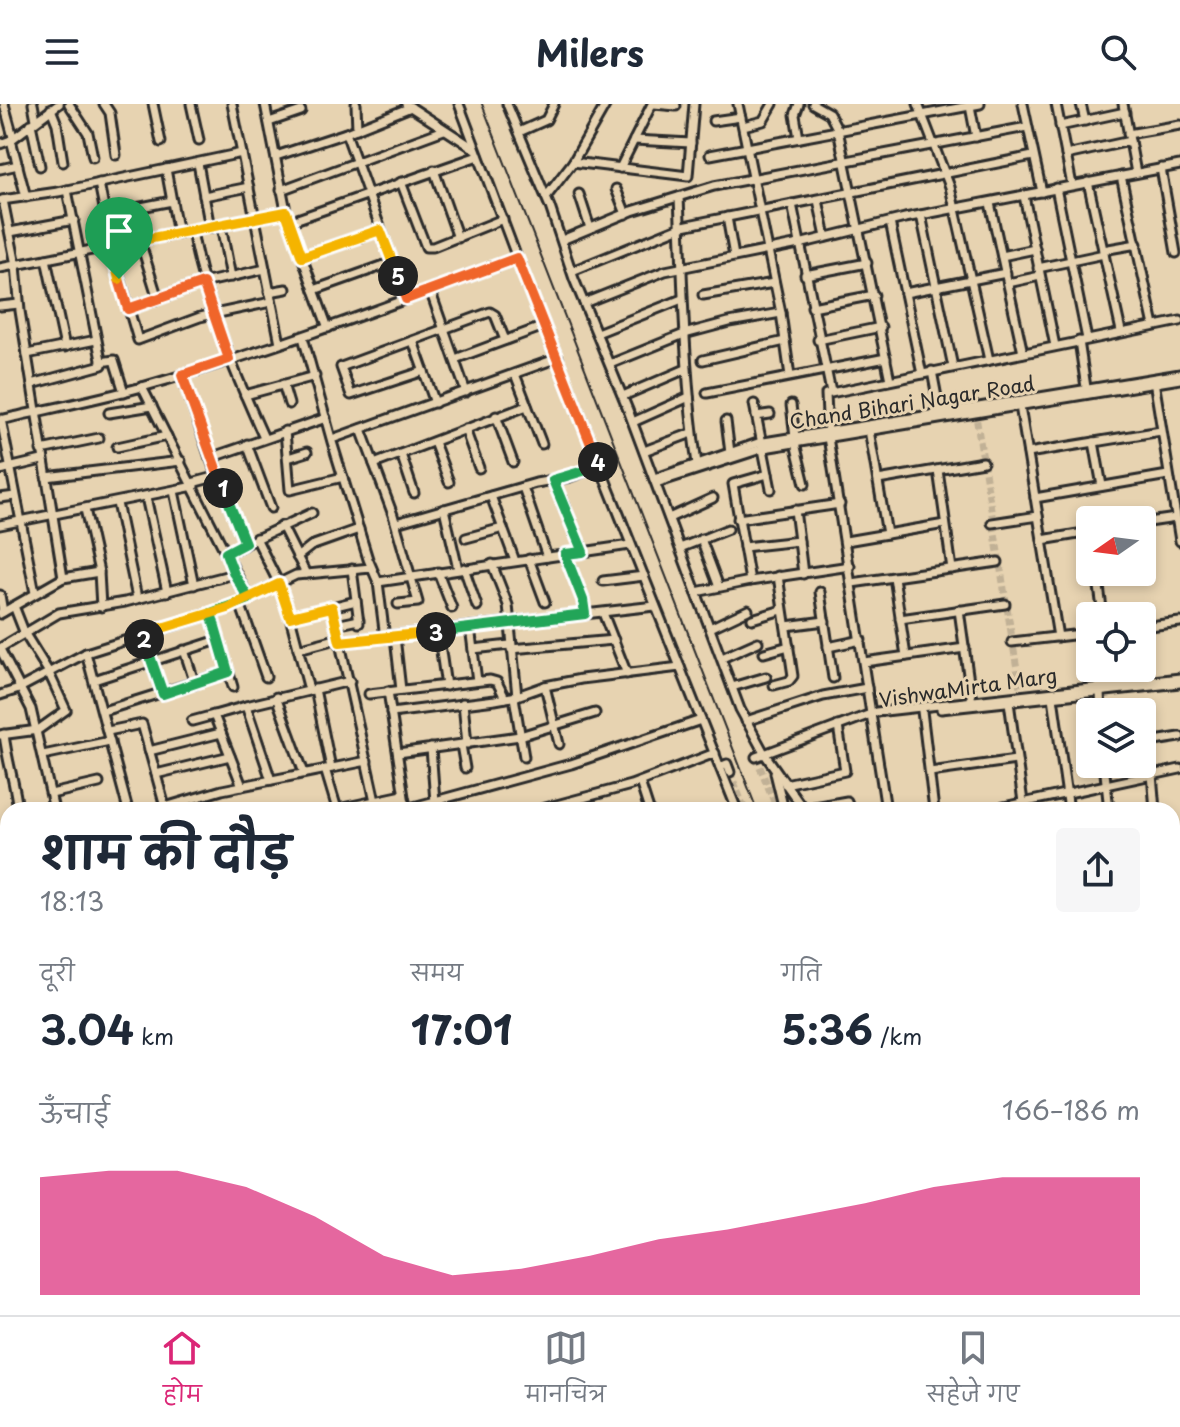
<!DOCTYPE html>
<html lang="hi">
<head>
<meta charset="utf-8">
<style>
  body { margin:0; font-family:"Playpen Sans","Playpen Sans Deva",sans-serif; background:#f6f6f7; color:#1f2937; height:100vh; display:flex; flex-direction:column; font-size:30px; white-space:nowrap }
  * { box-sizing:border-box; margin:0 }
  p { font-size:26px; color:#747a83 }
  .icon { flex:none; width:44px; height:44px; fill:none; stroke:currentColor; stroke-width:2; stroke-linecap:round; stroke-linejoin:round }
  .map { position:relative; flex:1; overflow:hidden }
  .panel { position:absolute; left:0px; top:698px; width:1180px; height:514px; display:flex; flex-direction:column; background:#fff; border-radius:24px 24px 0 0; box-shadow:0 4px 12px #0003 }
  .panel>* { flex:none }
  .needle { width:52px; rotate:256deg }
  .fabs { position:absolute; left:1076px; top:402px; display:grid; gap:16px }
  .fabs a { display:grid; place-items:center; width:80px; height:80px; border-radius:8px; background:#fff; box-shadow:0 4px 12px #0003; font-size:40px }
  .pin { position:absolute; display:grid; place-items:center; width:68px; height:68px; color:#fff; margin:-82px -34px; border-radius:50% 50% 50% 0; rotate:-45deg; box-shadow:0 0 8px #0007 }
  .pin .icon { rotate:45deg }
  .km { position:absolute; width:40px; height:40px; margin:-20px; border-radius:50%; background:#222; color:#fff; font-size:22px; line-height:40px; text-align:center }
  .round { display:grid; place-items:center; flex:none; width:84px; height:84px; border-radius:8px; background:#f6f6f7 }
  .overview { display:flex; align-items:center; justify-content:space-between; height:136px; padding:0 40px }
  h1 { font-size:44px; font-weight:700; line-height:60px }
  .metrics { display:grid; grid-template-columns:repeat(3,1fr); gap:12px; height:136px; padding:8px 40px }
  .metrics div { display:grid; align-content:center }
  .metrics b { font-size:40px; font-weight:700 }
  .metrics small { font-size:22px; font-weight:400 }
  .metrics p { font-size:22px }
  .chart { height:224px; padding:16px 40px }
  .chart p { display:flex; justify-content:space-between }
  .chart svg { width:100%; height:144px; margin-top:8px; fill:#db2777; opacity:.7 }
  header { display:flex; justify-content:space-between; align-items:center; height:104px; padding:0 40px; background:#fff; font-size:36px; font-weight:700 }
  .menu { display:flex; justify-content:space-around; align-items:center; height:112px; border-top:2px solid #e0e1e3; background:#fff; font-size:22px; color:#747a83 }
  .menu a { display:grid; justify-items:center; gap:4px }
  .menu .selected { color:#db2777 }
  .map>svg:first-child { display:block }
</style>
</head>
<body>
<header><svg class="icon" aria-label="menu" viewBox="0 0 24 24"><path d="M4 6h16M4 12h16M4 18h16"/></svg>Milers<svg class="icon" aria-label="search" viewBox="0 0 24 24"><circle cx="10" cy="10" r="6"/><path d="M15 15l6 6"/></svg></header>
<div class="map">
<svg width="1180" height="1211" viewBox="0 0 1180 1211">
  <rect width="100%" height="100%" fill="#e7d3b1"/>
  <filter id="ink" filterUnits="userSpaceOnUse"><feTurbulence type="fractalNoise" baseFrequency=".0125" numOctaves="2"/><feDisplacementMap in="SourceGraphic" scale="16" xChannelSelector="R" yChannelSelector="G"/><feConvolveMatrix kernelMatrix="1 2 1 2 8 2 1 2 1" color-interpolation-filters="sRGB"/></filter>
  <g filter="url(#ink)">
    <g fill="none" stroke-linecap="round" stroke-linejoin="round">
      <g stroke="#c1b196" stroke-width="7" stroke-dasharray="7 3.5" stroke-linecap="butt">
        <path d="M975,306L1022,596"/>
        <path d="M756,653L775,700L760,706"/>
        <path d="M730,668L745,706"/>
      </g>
      <defs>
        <g id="minor">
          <path d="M4,0L13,33"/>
          <path d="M33,0L36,16"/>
          <path d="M69,0L88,29L93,53"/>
          <path d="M104,0L110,9L116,51"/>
          <path d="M153,0L161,38"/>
          <path d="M191,0L199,36"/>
          <path d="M232,0L280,239"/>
          <path d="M265,0L287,112L328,224"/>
          <path d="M356,0L357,25"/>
          <path d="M406,0L475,45"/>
          <path d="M459,0L517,154L737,706"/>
          <path d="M507,0L550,103L574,175L628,306L740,605L764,649L804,706"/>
          <path d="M654,0L676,2"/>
          <path d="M738,0L781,209L790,272"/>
          <path d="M813,0L829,9L838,26L890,276"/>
          <path d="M918,0L950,83L989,256"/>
          <path d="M1023,0L1042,88"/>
          <path d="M1056,0L1072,81"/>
          <path d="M1081,0L1085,17"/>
          <path d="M1123,0L1136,69"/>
          <path d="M970,2L976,33"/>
          <path d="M51,5L57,20L63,58"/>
          <path d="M713,17L741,13"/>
          <path d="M269,18L301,7"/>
          <path d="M31,20L40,62"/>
          <path d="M743,22L763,17L773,0"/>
          <path d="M1060,22L1125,8"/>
          <path d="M519,28L546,16L554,0"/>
          <path d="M346,29L406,195"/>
          <path d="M1128,30L1180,21"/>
          <path d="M799,34L795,11L799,0"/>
          <path d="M11,36L26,93"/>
          <path d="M634,36L691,39"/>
          <path d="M0,40L11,36L59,0"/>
          <path d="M710,51L980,0"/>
          <path d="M1066,51L1130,37"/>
          <path d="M276,52L346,29L411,3"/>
          <path d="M573,58L688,72L694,0"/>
          <path d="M198,59L210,124"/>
          <path d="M620,64L652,0"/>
          <path d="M1161,64L1176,149"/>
          <path d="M0,65L18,61"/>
          <path d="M166,65L178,130"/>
          <path d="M434,66L458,134"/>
          <path d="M1121,72L1154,222"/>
          <path d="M401,78L426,143H433L503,115"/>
          <path d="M1088,78L1121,227"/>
          <path d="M99,79L114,154L138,236L200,213L271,198"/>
          <path d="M1056,84L1087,235"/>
          <path d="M616,85L626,110"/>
          <path d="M281,86L444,26"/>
          <path d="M579,90L590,124"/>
          <path d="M204,92L249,83"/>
          <path d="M1024,92L1055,242"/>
          <path d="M546,93L573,58L606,0"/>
          <path d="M679,93C683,182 684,271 697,360"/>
          <path d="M2,96L58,88L242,49"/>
          <path d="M3,96L16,161L20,207L63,474"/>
          <path d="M818,96L826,133"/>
          <path d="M990,99L1023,249"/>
          <path d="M792,100L831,288"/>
          <path d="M105,110L172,97"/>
          <path d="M921,111L953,263"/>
          <path d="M727,113L734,152"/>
          <path d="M289,118L478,52"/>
          <path d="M890,118L922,270"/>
          <path d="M221,122L231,173"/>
          <path d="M192,127C205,200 234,267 264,334"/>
          <path d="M10,128L74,116"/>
          <path d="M562,136L632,107L714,82L1027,23"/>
          <path d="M140,137L158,195"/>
          <path d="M1103,146L1137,140"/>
          <path d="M1002,152L1035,145"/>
          <path d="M302,153L380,126"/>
          <path d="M46,155L65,243"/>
          <path d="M0,164L286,108"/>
          <path d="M1038,164L1104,150"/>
          <path d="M572,167L683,122L1033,52"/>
          <path d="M805,171L867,159"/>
          <path d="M1008,179L1040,172"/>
          <path d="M314,186L393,158"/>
          <path d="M430,186L466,288"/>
          <path d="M269,188L286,185"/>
          <path d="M905,189L1006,169"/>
          <path d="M703,191L774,179"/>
          <path d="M584,199L665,167L799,140L905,114L1180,61"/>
          <path d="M0,202L19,200"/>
          <path d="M812,203L874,191"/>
          <path d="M128,205L203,179L265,165"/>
          <path d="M597,229L682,195"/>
          <path d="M303,233L332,338L368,455L378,478L385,534"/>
          <path d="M818,236L881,223"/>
          <path d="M413,237L435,299"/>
          <path d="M1079,237L1087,290"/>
          <path d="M27,250L96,236"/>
          <path d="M455,255L544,222"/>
          <path d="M703,256L785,237"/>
          <path d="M101,258L114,256L124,288"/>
          <path d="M610,260L684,230L729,218L781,209"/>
          <path d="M424,267L351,291L341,263L490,208L495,211L505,236"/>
          <path d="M932,267L940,309"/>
          <path d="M515,270L542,340"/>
          <path d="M182,271L209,351L245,439"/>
          <path d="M1154,277L1180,437"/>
          <path d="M32,280L102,261L67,86"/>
          <path d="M283,280L289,300"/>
          <path d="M142,283L249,495"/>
          <path d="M707,289L886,254"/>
          <path d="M245,291L315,272"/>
          <path d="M623,292L686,265"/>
          <path d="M754,300L771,385"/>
          <path d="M791,301L795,333"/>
          <path d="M1020,302L1058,533"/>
          <path d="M109,309L152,302"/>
          <path d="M496,312L513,358"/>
          <path d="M756,312L770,310"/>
          <path d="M1,315L35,489"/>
          <path d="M0,316C48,305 95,296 142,283C270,247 393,200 517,154"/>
          <path d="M726,317L730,349"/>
          <path d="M633,318L689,293"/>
          <path d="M361,325L393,411L418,498L398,500"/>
          <path d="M465,325L479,364"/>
          <path d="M869,326L887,430"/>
          <path d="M285,327L290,386L343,373"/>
          <path d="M332,335L558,254"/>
          <path d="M434,338L449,378"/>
          <path d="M1094,338L1102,382"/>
          <path d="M795,339L805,380"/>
          <path d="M247,340L271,404"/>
          <path d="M117,343L167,332"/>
          <path d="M41,346L99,334"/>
          <path d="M644,347L692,329"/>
          <path d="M1028,349L1161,327"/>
          <path d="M401,350L414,389"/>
          <path d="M210,354L326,314"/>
          <path d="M288,354L307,348"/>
          <path d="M374,360L527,302"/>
          <path d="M0,366L42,356"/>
          <path d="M938,366L952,465"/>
          <path d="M46,373L181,357"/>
          <path d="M654,375L758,339L1180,270"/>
          <path d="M553,376L583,448"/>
          <path d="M878,376L983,358"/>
          <path d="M192,379L218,372"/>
          <path d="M656,379L764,344L1180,275"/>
          <path d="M523,383L547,453"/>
          <path d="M174,387L194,481"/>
          <path d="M491,392L515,457"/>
          <path d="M146,393L167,488"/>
          <path d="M0,394L15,392"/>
          <path d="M1035,394L1168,371"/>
          <path d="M117,399L137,494"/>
          <path d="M85,405L99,468L101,503"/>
          <path d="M444,405L458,465"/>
          <path d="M795,406L799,437"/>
          <path d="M669,414L713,394"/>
          <path d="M738,415L840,400"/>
          <path d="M396,419L536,379L570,373L600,362"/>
          <path d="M992,419L1038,412"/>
          <path d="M1142,419L1176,414"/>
          <path d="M0,421L194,382"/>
          <path d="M282,422L306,470"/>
          <path d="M256,434L279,480L290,513L309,586"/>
          <path d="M466,434L503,424"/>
          <path d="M701,435L719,483"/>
          <path d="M1042,436L1090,428"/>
          <path d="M846,437L945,420"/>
          <path d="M744,443L799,437L803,470"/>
          <path d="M680,444L728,425"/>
          <path d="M226,449L312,409"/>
          <path d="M565,450L583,496L585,510"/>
          <path d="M297,453L311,442L359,425"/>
          <path d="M529,455L545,498"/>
          <path d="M492,460L508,501L517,592"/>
          <path d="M464,464L477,502"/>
          <path d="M352,465L359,519"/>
          <path d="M438,468L452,504"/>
          <path d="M1097,468L1103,512"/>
          <path d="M894,473L906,552"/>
          <path d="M603,477L644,472"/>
          <path d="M750,477L733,380L768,370"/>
          <path d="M378,478L630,441"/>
          <path d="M852,479L998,458"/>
          <path d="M696,488L750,477L850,462"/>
          <path d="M820,488L833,574"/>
          <path d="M0,491L3,508"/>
          <path d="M240,499L266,573"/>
          <path d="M332,503L375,697"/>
          <path d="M959,506L972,599"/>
          <path d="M211,509L233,583"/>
          <path d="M603,509L627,570"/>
          <path d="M0,510L63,474L99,468"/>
          <path d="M290,513L356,497"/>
          <path d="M752,515L782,506"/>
          <path d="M900,515L1005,500"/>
          <path d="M336,521L359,516"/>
          <path d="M786,522L825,517"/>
          <path d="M470,523L477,577"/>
          <path d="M1142,523L1180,518"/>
          <path d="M710,524L748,506"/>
          <path d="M438,527L446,582"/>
          <path d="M142,530L163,590"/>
          <path d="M395,533L401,586"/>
          <path d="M340,538L655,502"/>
          <path d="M1012,538L1090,529"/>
          <path d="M828,543L861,536"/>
          <path d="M0,544L59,509L125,498L234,470"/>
          <path d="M0,545L31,605L54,706"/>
          <path d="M298,545L340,534"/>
          <path d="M473,545L510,541"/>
          <path d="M511,545L614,536"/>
          <path d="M184,546L195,580"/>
          <path d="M86,549L128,706"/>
          <path d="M764,549L789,542"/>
          <path d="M722,554L758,538"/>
          <path d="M864,558L965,544"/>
          <path d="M1138,564L1139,578"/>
          <path d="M94,576L218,536"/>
          <path d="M774,581L789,577L793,572L778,472"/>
          <path d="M545,582L559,640"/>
          <path d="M732,583L766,573"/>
          <path d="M315,585L331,664"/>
          <path d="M388,587L406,706"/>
          <path d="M1100,588L1101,608"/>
          <path d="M369,590L490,576L497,578L505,594"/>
          <path d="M0,591L16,586L86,549L228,504L296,471L371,464"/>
          <path d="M276,593L304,669"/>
          <path d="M514,593L524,653"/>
          <path d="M1053,593L1069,706"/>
          <path d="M1009,598L1023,698"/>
          <path d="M463,599L467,640"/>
          <path d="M246,602L350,577"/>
          <path d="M941,605L1180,579"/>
          <path d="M103,607L228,568"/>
          <path d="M922,607L934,706"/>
          <path d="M391,609L495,596L517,592L545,582L581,575L680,563"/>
          <path d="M192,617L214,611"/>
          <path d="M746,617L823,592L867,584"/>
          <path d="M108,627L142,620L165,703"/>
          <path d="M4,630C7,657 15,679 18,706"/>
          <path d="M0,631L38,626L66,606L48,567L25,530L14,502"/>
          <path d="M1142,639L1180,633"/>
          <path d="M461,641L465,664"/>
          <path d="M431,644L435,698"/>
          <path d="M149,647L221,629"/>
          <path d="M398,649L520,632L595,609"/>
          <path d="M43,651L110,637"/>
          <path d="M756,653L876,608L1180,574"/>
          <path d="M1104,660L1109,706"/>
          <path d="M720,663L727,660L730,668"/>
          <path d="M325,665L337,705"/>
          <path d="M930,668L1016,656"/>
          <path d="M775,669L784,706"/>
          <path d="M156,670L230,652"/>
          <path d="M1152,670L1155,706"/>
          <path d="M640,678L649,706"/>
          <path d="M785,680L845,667L838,622"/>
          <path d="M242,682L214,611L246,602L271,676"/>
          <path d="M51,690L99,679"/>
          <path d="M999,704L1180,665"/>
          <path d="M406,705L571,660L701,616"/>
          <path d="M803,705L847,697L850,706"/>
          <path d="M155,706L222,686L367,657"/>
          <path d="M333,706L403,691"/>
          <path d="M364,706L405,697"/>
          <path d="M538,706L631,681L715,649"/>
          <path d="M886,706L828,333L826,290L1180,217"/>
          <path d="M988,706H999"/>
          <path d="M0,762H8"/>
          <path d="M6,767L8,779"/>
          <path d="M1172,883L1178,929"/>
          <path d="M0,898L8,896"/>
          <path d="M0,934L8,933"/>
          <path d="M1178,961L1180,970"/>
          <path d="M0,971L8,969"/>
          <path d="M0,1001L8,999"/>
          <path d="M0,1036L8,1035"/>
          <path d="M0,1065L8,1064"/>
          <path d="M1172,1094L1180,1093"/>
          <path d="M0,1099L8,1098"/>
          <path d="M0,1137L8,1136"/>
          <path d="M1172,1168L1180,1167"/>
          <path d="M0,1170L8,1168"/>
          <path d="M1172,1199L1180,1197"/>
          <path d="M131,1204L132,1211"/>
          <path d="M141,1204L142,1211"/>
          <path d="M417,1204L420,1211"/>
          <path d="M424,1204L426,1211"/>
          <path d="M584,1204L586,1211"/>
          <path d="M673,1204L674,1211"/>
          <path d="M766,1204L767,1211"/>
          <path d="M929,1204L932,1211"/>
          <path d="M974,1204L977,1211"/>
          <path d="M1054,1204L1057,1211"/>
          <path d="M1088,1204L1090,1211"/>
          <path d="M1128,1210L1152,1204"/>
          <path d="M438,1211L481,1204"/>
          <path d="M540,1211L561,1204"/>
          <path d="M643,1211L665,1204"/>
          <path d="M800,1211L832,1204"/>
          <path d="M1004,1211L1028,1205L1030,1211"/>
        </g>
        <g id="highway">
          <path d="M1172,941L1180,940"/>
          <path d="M1172,951L1180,950"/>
          <path d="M0,1148L8,1147"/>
          <path d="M0,1159L8,1157"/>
        </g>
      </defs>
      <use href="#minor" stroke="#2b2b2b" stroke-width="13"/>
      <use href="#highway" stroke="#2b2b2b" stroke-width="16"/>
      <use href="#minor" stroke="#e7d3b1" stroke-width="7"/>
      <use href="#highway" stroke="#e7d3b1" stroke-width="10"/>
      <g stroke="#2b2b2b" stroke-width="2">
        <path d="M482,0L757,706"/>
        <path d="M954,1204L957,1211"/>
      </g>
    </g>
  </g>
  <g fill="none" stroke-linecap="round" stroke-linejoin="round" filter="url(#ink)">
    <defs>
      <path id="split-1" d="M119,175L128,205L203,179L229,255L182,271L223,384"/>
      <path id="split-2" d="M144,535L163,590L228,568L211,509L249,495L234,470L226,449L245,439L223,384"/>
      <path id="split-3" d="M144,535L142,530L228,504L279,480L290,513L332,503L340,538L436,528"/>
      <path id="split-4" d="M436,528L585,510L583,496L565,450L583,448L553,376L600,362L598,358"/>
      <path id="split-5" d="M398,172L406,195L517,154L598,358"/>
      <path id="split-6" d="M119,175L111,142L286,108L302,153L380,126L398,172"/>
    </defs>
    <use href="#split-1" stroke="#fff" stroke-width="16"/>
    <use href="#split-2" stroke="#fff" stroke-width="16"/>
    <use href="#split-3" stroke="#fff" stroke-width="16"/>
    <use href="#split-4" stroke="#fff" stroke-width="16"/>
    <use href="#split-5" stroke="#fff" stroke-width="16"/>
    <use href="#split-6" stroke="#fff" stroke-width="16"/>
    <use href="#split-1" stroke="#f0652b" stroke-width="10"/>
    <use href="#split-2" stroke="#22a559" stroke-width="10"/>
    <use href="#split-3" stroke="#f5b400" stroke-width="10"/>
    <use href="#split-4" stroke="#22a559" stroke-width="10"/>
    <use href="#split-5" stroke="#f0652b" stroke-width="10"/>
    <use href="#split-6" stroke="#f5b400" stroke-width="10"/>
  </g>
  <g text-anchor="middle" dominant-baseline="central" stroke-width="6" stroke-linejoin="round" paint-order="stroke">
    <g font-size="20" fill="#2b2b2b" stroke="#e7d3b1">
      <text transform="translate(912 298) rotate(-9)">Chand Bihari Nagar Road</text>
      <text transform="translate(968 583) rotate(-8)">VishwaMirta Marg</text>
    </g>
  </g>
</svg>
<div class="fabs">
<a><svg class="needle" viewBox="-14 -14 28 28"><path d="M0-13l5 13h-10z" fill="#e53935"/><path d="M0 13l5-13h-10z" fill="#747a83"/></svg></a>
<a><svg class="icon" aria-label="locate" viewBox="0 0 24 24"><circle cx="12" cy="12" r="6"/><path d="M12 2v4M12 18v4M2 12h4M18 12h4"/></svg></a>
<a><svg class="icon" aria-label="layers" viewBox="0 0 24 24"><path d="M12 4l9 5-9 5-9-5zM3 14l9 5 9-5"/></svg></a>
</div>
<div class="pin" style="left:119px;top:175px;background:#1e9e55"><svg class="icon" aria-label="arrive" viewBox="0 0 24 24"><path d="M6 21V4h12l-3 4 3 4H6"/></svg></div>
<b class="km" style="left:223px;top:384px">1</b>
<b class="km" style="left:144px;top:535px">2</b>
<b class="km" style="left:436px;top:528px">3</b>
<b class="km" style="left:598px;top:358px">4</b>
<b class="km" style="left:398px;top:172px">5</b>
<section class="panel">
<div class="overview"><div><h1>शाम की दौड़</h1><p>18:13</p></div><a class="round"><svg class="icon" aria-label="share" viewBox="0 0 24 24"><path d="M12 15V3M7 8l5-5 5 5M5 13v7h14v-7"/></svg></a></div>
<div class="metrics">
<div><p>दूरी</p><b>3.04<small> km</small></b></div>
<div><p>समय</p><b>17:01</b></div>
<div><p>गति</p><b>5:36<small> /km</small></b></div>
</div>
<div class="chart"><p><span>ऊँचाई</span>166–186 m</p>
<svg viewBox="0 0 160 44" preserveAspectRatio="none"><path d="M0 44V8L10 6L20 6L30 11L40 20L50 32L60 38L70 36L80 32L90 27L100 24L110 20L120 16L130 11L140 8L150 8L160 8V44z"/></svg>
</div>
</section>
</div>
<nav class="menu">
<a class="selected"><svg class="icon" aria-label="home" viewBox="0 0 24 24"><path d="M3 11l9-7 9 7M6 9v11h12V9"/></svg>होम</a>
<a><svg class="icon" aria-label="map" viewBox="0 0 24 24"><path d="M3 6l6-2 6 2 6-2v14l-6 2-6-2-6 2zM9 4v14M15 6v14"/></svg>मानचित्र</a>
<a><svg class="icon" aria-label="saved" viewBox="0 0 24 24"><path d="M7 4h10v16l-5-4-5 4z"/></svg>सहेजे गए</a>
</nav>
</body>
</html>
